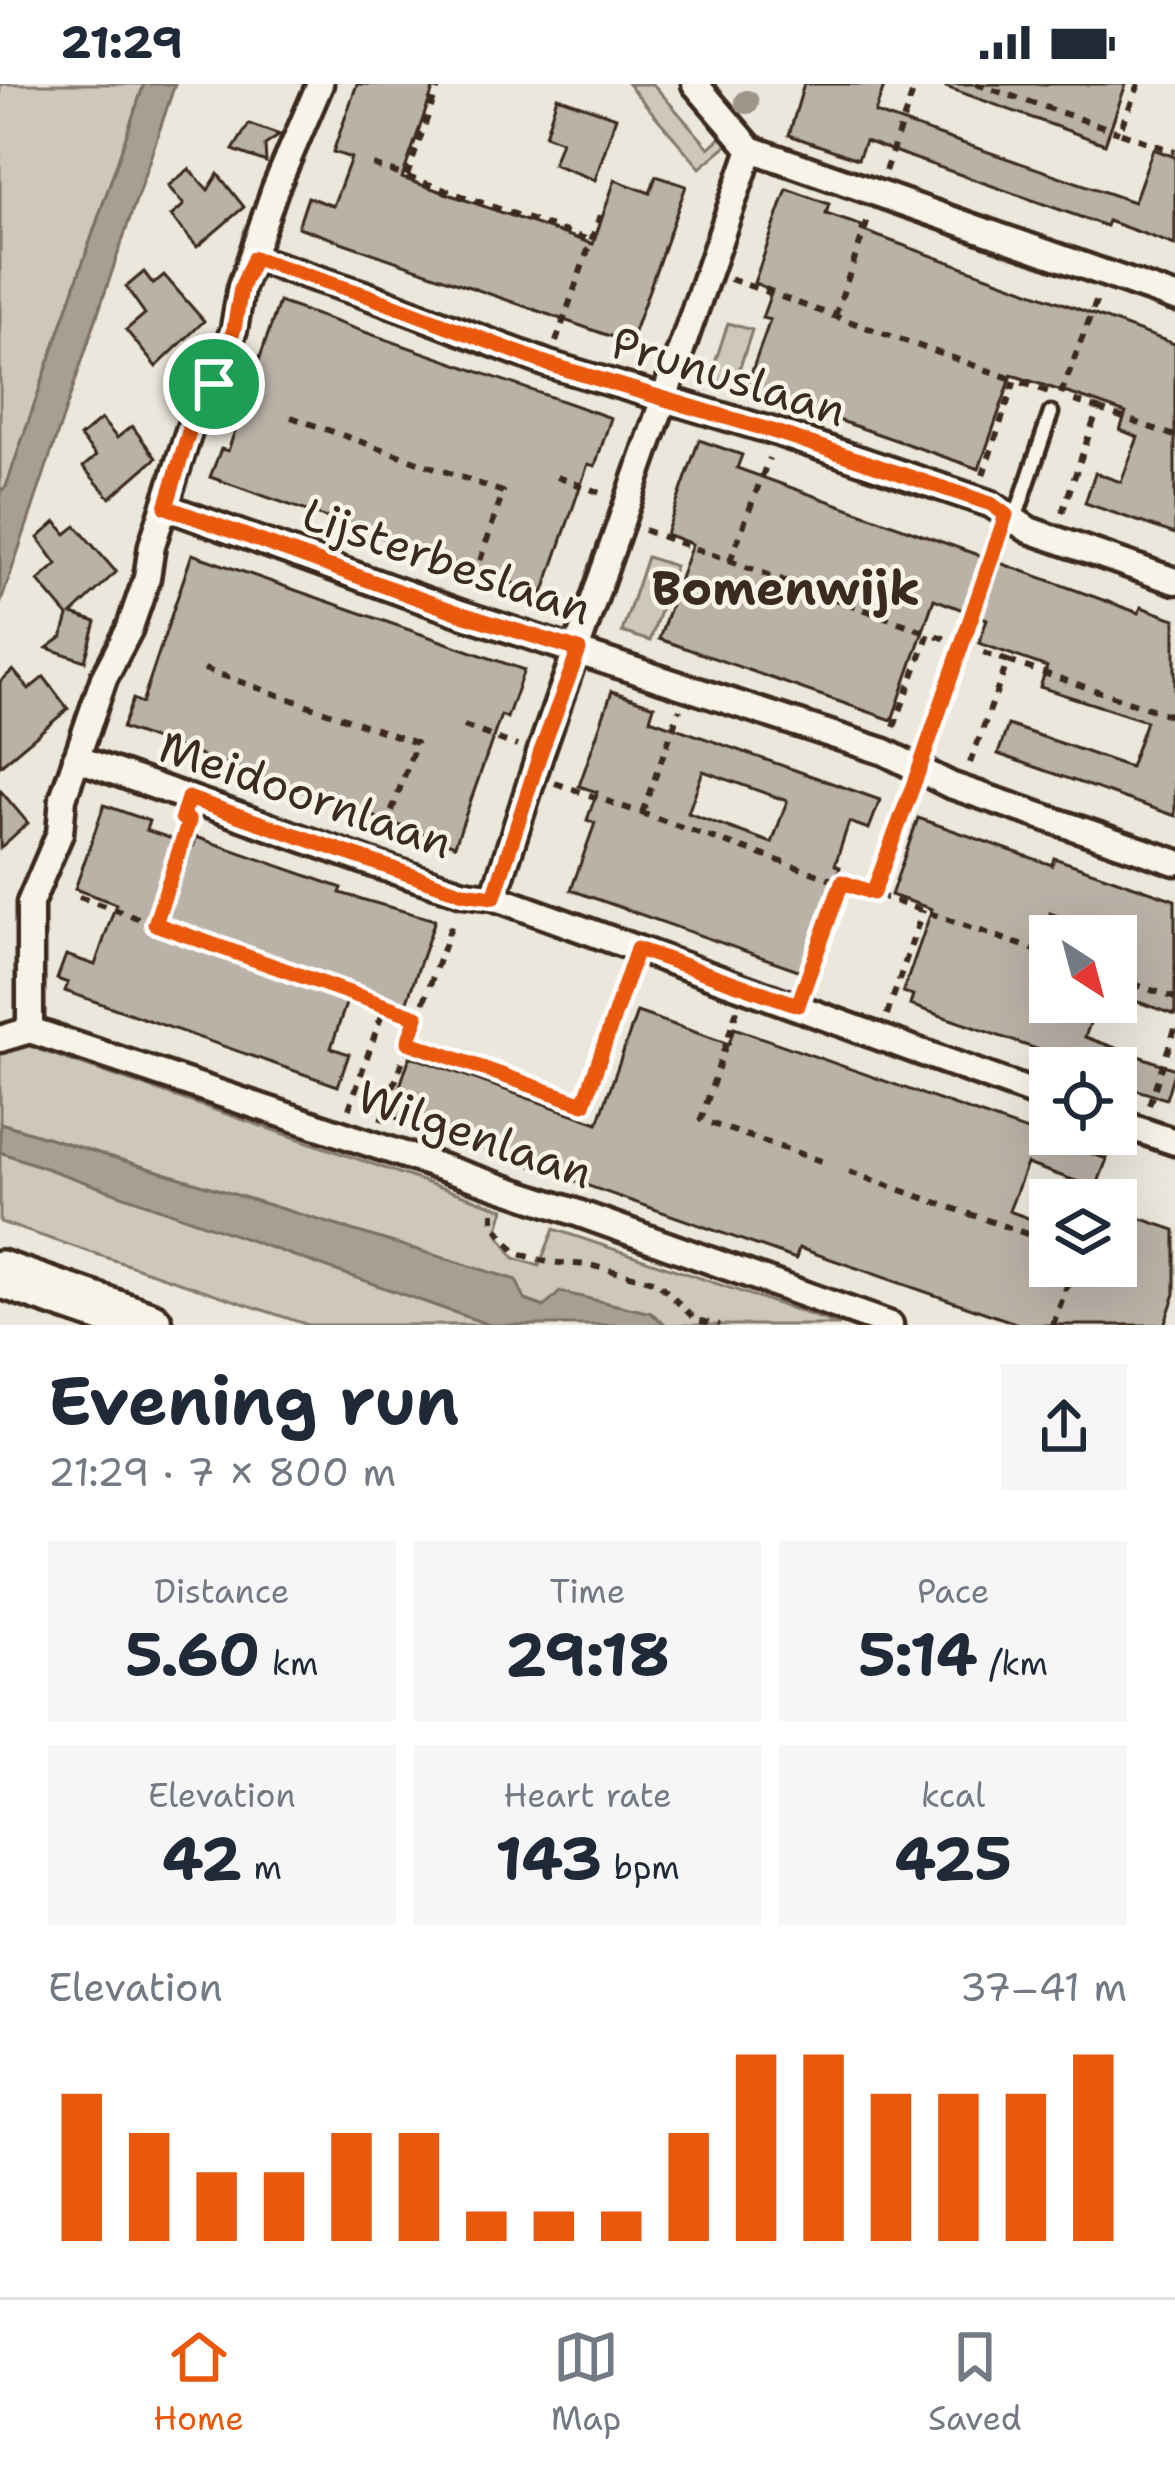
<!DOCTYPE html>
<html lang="en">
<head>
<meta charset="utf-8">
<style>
  body { margin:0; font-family:"Shantell Sans",sans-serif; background:#f6f6f7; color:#1f2937; height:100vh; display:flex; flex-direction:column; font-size:45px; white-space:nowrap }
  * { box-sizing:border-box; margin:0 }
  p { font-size:39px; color:#747a83 }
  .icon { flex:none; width:66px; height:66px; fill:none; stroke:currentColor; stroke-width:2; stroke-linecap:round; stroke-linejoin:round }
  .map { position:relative; height:1241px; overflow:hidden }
  .panel { display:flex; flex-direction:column; background:#fff; flex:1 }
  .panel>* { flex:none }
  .needle { width:78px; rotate:144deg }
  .buttons { position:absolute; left:1029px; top:831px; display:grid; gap:24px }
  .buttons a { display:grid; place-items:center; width:108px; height:108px; border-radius:0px; background:#fff; box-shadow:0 12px 48px #0002; font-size:60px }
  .pin { position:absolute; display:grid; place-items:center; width:102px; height:102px; color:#fff; margin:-51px; border:6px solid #fff; border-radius:50%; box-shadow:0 3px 12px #0007 }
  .round { display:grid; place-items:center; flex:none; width:126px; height:126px; border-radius:0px; background:#f6f6f7 }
  .head { display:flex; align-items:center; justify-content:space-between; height:204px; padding:0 48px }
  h1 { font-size:66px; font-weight:700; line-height:90px }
  .metrics { display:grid; grid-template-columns:repeat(3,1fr); gap:18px; height:204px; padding:12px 48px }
  .metrics div { display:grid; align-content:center; border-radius:0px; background:#f6f6f7; text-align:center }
  .metrics b { font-size:60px; font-weight:700 }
  .metrics small { font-size:33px; font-weight:400 }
  .metrics p { font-size:33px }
  .chart { height:336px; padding:24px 48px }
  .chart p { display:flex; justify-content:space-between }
  .chart svg { width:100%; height:216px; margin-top:12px; stroke:#ea580c; stroke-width:6 }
  .status { display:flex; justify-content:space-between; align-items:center; height:84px; padding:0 60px; background:#fff; direction:ltr }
  .status svg { height:33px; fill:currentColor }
  .menu { display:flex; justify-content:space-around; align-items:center; height:168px; border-top:3px solid #e0e1e3; background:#fff; font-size:33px; color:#747a83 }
  .menu a { display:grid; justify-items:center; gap:6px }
  .menu .selected { color:#ea580c }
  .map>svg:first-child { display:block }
</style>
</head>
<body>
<div class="status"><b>21:29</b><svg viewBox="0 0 49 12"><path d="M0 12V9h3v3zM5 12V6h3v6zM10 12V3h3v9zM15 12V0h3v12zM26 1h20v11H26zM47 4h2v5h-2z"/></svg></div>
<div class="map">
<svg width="1175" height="1241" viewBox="0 0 1175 1241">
  <rect width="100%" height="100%" fill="#ece7dc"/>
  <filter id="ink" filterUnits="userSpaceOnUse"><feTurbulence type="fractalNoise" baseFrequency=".00833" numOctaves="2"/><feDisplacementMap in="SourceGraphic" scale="24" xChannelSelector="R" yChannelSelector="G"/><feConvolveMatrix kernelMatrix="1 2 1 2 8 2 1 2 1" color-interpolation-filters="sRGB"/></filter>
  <g filter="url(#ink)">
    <g fill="#cec8bc" stroke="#84796d" stroke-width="3">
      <path d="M0,0H144L6,403L0,407Z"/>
      <path d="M628,0H653L709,64L724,51L731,58L700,84Z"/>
      <path d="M728,239L752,246L734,302L710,294Z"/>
      <path d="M647,473L675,482L650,557L622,548Z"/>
      <path d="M39,957V966L504,1125L497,1148L514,1174L539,1182L554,1145L840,1241H666L651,1229L545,1223L525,1216L515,1196L0,1039V968Z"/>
      <path d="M0,1068L490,1241H308L0,1138Z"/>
    </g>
    <g fill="#a89f93" stroke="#7c7064" stroke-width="3">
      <path d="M144,0H175L0,521V407L6,403Z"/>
      <path d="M0,1039L516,1196L525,1216L544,1223L560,1208L651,1229L666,1241H490L0,1068Z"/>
    </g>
    <g fill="#bab2a7" stroke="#3b2a1e" stroke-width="3" fill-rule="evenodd">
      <path d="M357,0H435L402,94L593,160L615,96L650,109L656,92L686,102L630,259L298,143L308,113L333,122L351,74L333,68Z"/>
      <path d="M804,0H885L875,29L1134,118L1153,65L1175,73V161L1108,137L1106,142L865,57L858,75L789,51Z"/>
      <path d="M947,0H1126L1105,60L946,3Z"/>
      <path d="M557,13L616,33L595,96L553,80L561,57L545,51Z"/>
      <path d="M249,40L280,51L265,61L266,78L233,66Z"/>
      <path d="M189,85L208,106L218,90L244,123L197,163L171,132L184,121L168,102Z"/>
      <path d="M787,105L829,120L826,130L862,142L861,146L1175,260V450L1085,419L1095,389L1121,398L1138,353L1120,346L1126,329L1092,317L1012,291L979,385L746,304L770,236L762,234L772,206L754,199Z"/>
      <path d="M144,188L153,200L164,191L204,237L156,283L126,246L145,230L126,203Z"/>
      <path d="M279,218L611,334L595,382L588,380L543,510L210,393L221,365L228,367Z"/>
      <path d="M101,335L117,354L132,342L156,374L110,414L83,383L96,372L80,353Z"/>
      <path d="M699,356L742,371L737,384L1139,529L1141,523L1175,535V732L998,670L1008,641L1130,683L1146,637L1040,603L1047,583L979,559L987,535L934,515L892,636L659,555L692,460L666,450Z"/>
      <path d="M56,438L66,450L76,442L116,488L72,530L96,538L85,577L47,564L62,553L68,532L38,497L57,480L38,454Z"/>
      <path d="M192,470L524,586L507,634L501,631L455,761L122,644L133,615L142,619Z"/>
      <path d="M13,586L29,605L44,593L68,625L0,682V598Z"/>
      <path d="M612,607L654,622L650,635L880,716L869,745L849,738L835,781L840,783L804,888L571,806L595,739L587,736L597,708L579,702ZM703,687L787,717L772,759L688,729Z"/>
      <path d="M0,706L28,739L0,764Z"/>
      <path d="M104,721L149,737L146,746L193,762L196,753L342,804L340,809L435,836L406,920L352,902L331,964L349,970L338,1002L65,907L68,899L57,895L66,871L95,881L116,820L75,805Z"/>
      <path d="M918,734L1052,781L1054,774L1175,816V931L1121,912L1128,893L1116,889V852L1050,829V918H1067L1064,928L1091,937L1085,953L1175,985L1166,1015L1116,1000V984H1091L910,921L913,911L903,908L932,825L891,811Z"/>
      <path d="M637,928L729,960L734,944L1107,1075L1096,1104L1027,1080L1009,1127L1050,1142V1182H1116V1126L1175,1146V1210L1164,1241H1021L799,1164L796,1175L390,1032L410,972L598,1039Z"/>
    </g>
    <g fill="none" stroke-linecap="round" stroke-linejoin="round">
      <defs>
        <g id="service">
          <path d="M1015,435L1051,329"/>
          <path d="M920,683L957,574"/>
        </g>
        <g id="minor">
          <path d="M751,65L1175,214"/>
          <path d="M254,174L366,211L548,280L779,349L991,420L1029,446L1175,497"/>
          <path d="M166,423L462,530L885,668L950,701L1175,778"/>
          <path d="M76,674L374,780L463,809L494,813L1050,1015"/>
          <path d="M494,813L540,670L751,65L695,0"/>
          <path d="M30,946V819L60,749L63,714L104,594L129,546L147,494L152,461L191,341L214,300L234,245L241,204L275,105L320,0"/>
          <path d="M30,946L569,1126L890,1241"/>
          <path d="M0,955L30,946"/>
          <path d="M1116,1038L1175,1058"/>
        </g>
        <path id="motorway" d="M0,1190L149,1241"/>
      </defs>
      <use href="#service" stroke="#3b2a1e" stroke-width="21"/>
      <use href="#minor" stroke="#3b2a1e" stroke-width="33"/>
      <use href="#motorway" stroke="#3b2a1e" stroke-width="54"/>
      <g stroke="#3b2a1e" stroke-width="6" stroke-dasharray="9 9" stroke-linecap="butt">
        <path d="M976,0L1119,48"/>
        <path d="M1139,0L1119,48L1175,68"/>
        <path d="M373,81L592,157"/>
        <path d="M885,87L916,0"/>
        <path d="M407,92L439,0"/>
        <path d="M730,195L1015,296"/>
        <path d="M835,232L869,133"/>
        <path d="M556,258L600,131"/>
        <path d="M1061,310L1099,210"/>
        <path d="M1098,325L1175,352"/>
        <path d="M291,333L503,408L471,504"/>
        <path d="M983,391L1015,296L1049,308"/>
        <path d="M557,393L604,410"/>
        <path d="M1062,429L1098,325L1067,314"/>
        <path d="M644,446L929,549"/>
        <path d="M730,477L769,374"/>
        <path d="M962,560L998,453"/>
        <path d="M1008,577L1175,633"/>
        <path d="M204,585L416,659L382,755"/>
        <path d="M464,642L517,662"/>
        <path d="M894,643L929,549L952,557"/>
        <path d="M970,679L1008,577L975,566"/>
        <path d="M555,699L1050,871"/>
        <path d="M642,729L680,625"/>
        <path d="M873,809L910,711"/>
        <path d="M79,813L417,933"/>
        <path d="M155,840L188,741"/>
        <path d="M1116,894L1175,914"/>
        <path d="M805,902L842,798"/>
        <path d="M737,926L701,1036L827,1079"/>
        <path d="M887,931L923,826"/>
        <path d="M408,958L584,1020L628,891"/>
        <path d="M1149,1021L1175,945"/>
        <path d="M349,1025L385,921"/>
        <path d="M381,1037L454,834"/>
        <path d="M849,1088L1050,1158"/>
        <path d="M493,1128V1139L516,1169L547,1178L589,1181L657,1198L696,1236L720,1241"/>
        <path d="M1053,1241L1074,1182"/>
      </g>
      <use href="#service" stroke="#f7f3e8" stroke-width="12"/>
      <use href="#minor" stroke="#f7f3e8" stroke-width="24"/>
      <use href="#motorway" stroke="#f7f3e8" stroke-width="45"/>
    </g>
    <circle fill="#9f958a" cx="747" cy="18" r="12"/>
  </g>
  <g fill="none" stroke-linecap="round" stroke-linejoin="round" filter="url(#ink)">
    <defs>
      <path id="route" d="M254,174L366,211L548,280L779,349L991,420L1006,431L920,683L873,809L842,798L798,921L637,865L584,1020L408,958L417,933L155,840L189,737L182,734L188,714L463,809L494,813L540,670L579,566L462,530L166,423L191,341L214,300L234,245L241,204Z"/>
    </defs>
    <use href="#route" stroke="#fff" stroke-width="24"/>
    <use href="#route" stroke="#ea580c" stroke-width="15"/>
  </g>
  <g text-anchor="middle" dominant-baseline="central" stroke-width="9" stroke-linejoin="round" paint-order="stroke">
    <g font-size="45" fill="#3b2a1e" stroke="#f7f3e8">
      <text transform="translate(729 292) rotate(17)">Prunuslaan</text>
      <text transform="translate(447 477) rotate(19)">Lijsterbeslaan</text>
      <text transform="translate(306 710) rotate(19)">Meidoornlaan</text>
      <text transform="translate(475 1050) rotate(19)">Wilgenlaan</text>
    </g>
    <g font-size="48" font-weight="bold" fill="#3b2a1e" stroke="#f7f3e8">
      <text x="786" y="504">Bomenwijk</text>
    </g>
  </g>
</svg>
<div class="buttons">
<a><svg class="needle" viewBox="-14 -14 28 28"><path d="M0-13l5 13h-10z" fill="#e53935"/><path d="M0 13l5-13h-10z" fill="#747a83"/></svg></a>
<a><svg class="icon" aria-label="locate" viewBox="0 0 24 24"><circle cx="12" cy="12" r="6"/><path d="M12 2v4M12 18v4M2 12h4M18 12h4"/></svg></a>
<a><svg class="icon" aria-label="layers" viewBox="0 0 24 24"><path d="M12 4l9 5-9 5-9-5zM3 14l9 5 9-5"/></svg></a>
</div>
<div class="pin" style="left:214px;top:300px;background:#1e9e55"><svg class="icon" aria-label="arrive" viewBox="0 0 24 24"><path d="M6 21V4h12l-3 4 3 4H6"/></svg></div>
</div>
<section class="panel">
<div class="head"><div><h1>Evening run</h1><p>21:29 · 7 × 800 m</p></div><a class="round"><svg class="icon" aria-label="share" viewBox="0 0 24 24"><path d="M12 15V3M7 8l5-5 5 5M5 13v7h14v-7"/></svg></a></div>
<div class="metrics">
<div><p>Distance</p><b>5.60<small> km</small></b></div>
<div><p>Time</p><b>29:18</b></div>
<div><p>Pace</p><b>5:14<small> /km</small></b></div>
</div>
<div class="metrics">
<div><p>Elevation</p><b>42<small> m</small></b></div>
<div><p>Heart rate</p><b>143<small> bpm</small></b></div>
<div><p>kcal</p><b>425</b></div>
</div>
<div class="chart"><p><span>Elevation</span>37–41 m</p>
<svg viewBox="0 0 160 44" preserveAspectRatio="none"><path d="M5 44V14M15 44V22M25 44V30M35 44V30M45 44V22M55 44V22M65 44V38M75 44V38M85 44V38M95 44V22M105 44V6M115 44V6M125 44V14M135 44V14M145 44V14M155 44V6"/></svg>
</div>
</section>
<nav class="menu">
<a class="selected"><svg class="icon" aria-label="home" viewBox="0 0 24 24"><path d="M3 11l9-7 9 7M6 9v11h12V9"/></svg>Home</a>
<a><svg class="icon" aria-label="map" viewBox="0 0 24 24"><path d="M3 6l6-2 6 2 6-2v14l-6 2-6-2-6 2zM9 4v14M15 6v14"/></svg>Map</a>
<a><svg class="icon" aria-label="saved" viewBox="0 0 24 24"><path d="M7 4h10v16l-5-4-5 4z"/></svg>Saved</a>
</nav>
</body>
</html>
